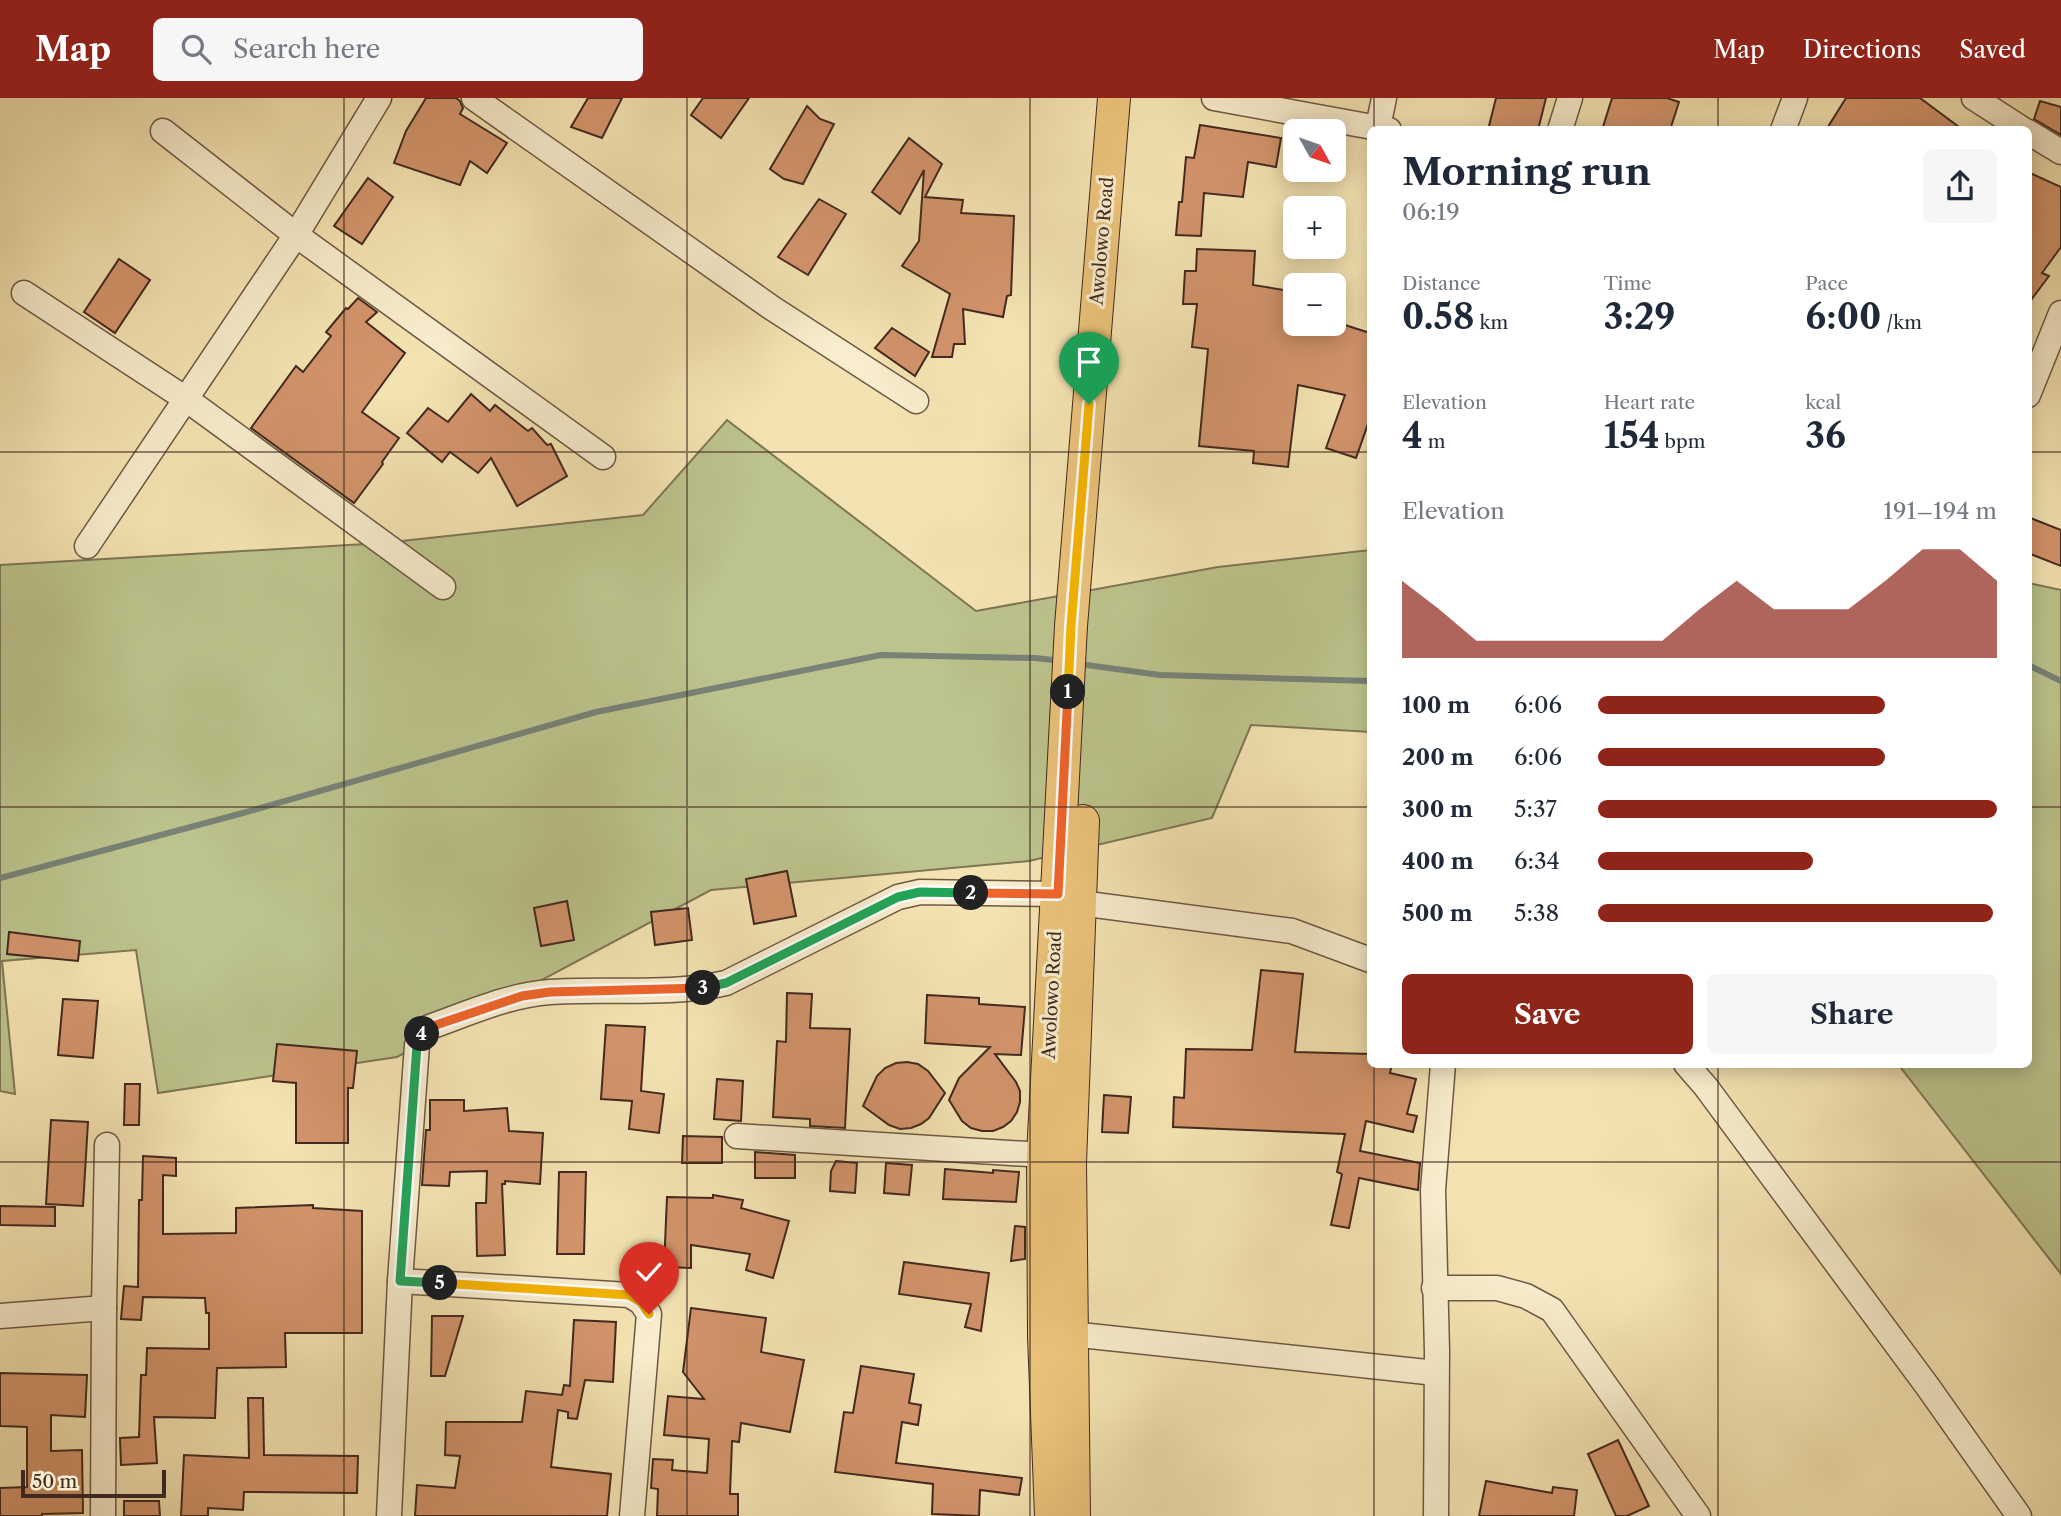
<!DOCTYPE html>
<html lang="en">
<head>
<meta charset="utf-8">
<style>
  body { margin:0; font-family:"Libre Caslon Text",serif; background:#f6f6f7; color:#1f2937; height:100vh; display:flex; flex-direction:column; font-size:26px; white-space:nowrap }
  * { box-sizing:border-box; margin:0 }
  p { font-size:23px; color:#747a83 }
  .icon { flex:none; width:38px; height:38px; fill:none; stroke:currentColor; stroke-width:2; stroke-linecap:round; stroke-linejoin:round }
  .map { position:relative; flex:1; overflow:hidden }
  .side { position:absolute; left:1367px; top:28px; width:665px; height:942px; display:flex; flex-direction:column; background:#fff; border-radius:10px; box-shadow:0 4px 18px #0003 }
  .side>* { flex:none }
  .needle { width:46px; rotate:130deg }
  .tools { position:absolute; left:1283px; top:21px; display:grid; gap:14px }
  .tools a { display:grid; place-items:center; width:63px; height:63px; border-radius:10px; background:#fff; box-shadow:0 4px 18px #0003; font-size:35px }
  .scale { position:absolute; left:21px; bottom:18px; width:145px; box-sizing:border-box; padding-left:7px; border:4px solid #42291f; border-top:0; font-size:19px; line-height:24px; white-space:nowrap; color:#42291f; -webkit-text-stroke:5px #f8edcd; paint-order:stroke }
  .pin { position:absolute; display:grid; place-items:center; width:60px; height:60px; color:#fff; margin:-72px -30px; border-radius:50% 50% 50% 0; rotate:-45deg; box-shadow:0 0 7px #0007 }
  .pin .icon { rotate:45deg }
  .km { position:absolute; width:35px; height:35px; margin:-18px; border-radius:50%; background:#222; color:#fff; font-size:19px; line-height:35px; text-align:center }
  .round { display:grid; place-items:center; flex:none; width:74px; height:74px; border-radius:10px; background:#f6f6f7 }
  .overview { display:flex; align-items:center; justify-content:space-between; height:119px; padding:0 35px }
  h1 { font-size:38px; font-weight:700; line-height:52px }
  .metrics { display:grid; grid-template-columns:repeat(3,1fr); gap:10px; height:119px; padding:7px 35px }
  .metrics div { display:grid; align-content:center }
  .metrics b { font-size:35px; font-weight:700 }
  .metrics small { font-size:19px; font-weight:400 }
  .metrics p { font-size:19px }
  .chart { height:196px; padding:14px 35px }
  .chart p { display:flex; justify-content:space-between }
  .chart svg { width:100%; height:126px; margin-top:7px; fill:#8f2418; opacity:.7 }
  .primary-button { display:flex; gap:14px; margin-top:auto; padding:14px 35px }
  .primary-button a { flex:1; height:80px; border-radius:10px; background:#8f2418; color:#fff; font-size:28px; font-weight:700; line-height:80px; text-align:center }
  .primary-button a+a { background:#f6f6f7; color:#1f2937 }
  ul { padding:0 35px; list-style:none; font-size:23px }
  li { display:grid; grid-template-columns:112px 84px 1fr; align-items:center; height:52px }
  li i { height:18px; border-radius:9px; background:#8f2418 }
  header { display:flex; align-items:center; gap:42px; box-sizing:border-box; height:98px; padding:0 35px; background:#8f2418; color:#fff }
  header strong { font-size:33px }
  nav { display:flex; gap:38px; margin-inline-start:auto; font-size:24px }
  .search { width:490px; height:63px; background:#f6f6f7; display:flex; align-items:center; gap:18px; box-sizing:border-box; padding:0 24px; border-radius:10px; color:#747a83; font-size:26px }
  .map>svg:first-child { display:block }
</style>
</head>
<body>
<header>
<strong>Map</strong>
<div class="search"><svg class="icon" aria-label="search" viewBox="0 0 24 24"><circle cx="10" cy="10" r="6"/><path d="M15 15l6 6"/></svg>Search here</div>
<nav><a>Map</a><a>Directions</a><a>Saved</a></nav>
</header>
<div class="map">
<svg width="2061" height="1418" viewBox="0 0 2061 1418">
  <rect width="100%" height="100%" fill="#f4e3b2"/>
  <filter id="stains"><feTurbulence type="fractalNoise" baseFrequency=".00286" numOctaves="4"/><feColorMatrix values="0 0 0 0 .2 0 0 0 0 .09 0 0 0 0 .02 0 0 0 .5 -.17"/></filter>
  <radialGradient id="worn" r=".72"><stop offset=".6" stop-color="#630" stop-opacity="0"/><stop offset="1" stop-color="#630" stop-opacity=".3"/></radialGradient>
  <g fill="#bcc38c" stroke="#7f7656" stroke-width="2">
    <path d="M727,322L976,513L1218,469L1370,452V634L1251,627L1212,720L1029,763L711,792L397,959L158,995L136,852L2,863L15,996L0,993V467L383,445L643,417Z"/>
    <path d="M2028,485L2061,492V1176L1898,966H2028Z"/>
  </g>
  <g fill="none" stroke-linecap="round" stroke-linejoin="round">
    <g stroke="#788277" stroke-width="6">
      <path d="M1079,566L1160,577L1370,583"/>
      <path d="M2028,567L2061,583"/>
      <path d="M0,780L243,715L596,614L881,557L1035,560L1062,563"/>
    </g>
  </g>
  <g fill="#d3946c" stroke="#42291f" stroke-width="2">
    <path d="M426,0H456L460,3L463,10L460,16L507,45L487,75L470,63L460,87L394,65L406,33Z"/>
    <path d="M588,0H622L602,40L571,29Z"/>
    <path d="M703,0H749L721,40L691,17Z"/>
    <path d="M1496,0H1546L1538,32H1488Z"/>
    <path d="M1612,0H1667L1679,4L1670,32H1602Z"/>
    <path d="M1846,0H1920L1963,32H1826Z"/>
    <path d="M2040,3L2061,9V37L2034,21Z"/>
    <path d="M807,8L820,21L834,26L803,86L784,81L770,71Z"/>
    <path d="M1200,27L1281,40L1276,69L1248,64L1243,99L1204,95L1201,138L1176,137L1179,104H1182L1186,59L1194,60Z"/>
    <path d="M909,40L942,66L925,99L963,102L961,115L1014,118L1011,197L1007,198L1003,219L963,211L965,246H954L952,259H932L950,196L902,168L919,143L924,72L900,116L872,94Z"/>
    <path d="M2028,74L2061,89V149L2042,175L2049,178L2028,206Z"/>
    <path d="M368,80L393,99L362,146L334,128Z"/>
    <path d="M819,101L846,116L808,177L778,159Z"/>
    <path d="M1197,151L1255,153L1253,187L1284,192V195L1295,197V226L1340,232L1342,226L1370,235V320L1356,360L1326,350L1345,297L1298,287L1288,369L1253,365L1254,353L1199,348L1208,251L1192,249L1197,206H1183L1185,173H1196Z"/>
    <path d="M119,161L150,182L115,235L84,214Z"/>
    <path d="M358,200L377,214L366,224L405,255L362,314L399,340L382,364L383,366L354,405L251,330L296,268L303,274L331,238L326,234L346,210L348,211Z"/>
    <path d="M892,230L929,254L915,278L875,250Z"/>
    <path d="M471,296L490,313L495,307L528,333L532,330L547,347L551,346L567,378L517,408L491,360L478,375L450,354L442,364L407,335L428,310L448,324Z"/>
    <path d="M2028,419L2061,432V468L2028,455Z"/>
    <path d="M787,773L796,818L754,826L746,781Z"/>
    <path d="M567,803L574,842L541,848L534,810Z"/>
    <path d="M688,810L692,842L655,847L651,814Z"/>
    <path d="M9,834L80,843L78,863L7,856Z"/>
    <path d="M1261,872L1303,876L1295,954L1370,956V966H1392L1390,975L1416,981L1407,1016L1417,1018L1413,1034L1366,1023L1360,1053L1420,1065L1418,1092L1359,1080L1349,1130L1331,1127L1342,1076L1337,1074L1345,1036L1173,1029L1174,999L1184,1000L1186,951L1252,952Z"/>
    <path d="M787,895L812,896L810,930L850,931L845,1030L810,1028V1021L773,1019L777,943L786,944Z"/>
    <path d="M927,897L979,900V906L1025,909L1021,957L995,956L1016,984L1020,993V1004L1017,1014L1011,1023L1003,1029L993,1033H982L971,1030L962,1023L949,1002L959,980L990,949L925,945Z"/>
    <path d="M63,901L98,903L93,960L58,957Z"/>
    <path d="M606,927L645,929L641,993L664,996L659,1035L629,1031L632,1003L601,1001Z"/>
    <path d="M277,946L357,953L353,990H348V1045H296V985L273,983Z"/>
    <path d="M907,964L918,966L928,973L945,995L929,1020L921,1026L911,1030L900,1031L889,1027L863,1008L877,978L885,970L896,965Z"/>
    <path d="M717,981L743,983L741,1023L714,1021Z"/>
    <path d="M125,986H140L139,1027H124Z"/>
    <path d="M1104,997L1131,999L1128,1035L1102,1034Z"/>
    <path d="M430,1002H464V1013L507,1010L509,1033L543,1035L540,1086L505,1083V1086H502L505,1157L477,1158L476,1105H486L487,1073L450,1074L449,1088L422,1087L426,1032H430Z"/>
    <path d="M51,1022L88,1024L83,1108L46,1106Z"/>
    <path d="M683,1038L722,1039V1065H682Z"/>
    <path d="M755,1054L795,1057V1080H755Z"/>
    <path d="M143,1058L176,1060V1078L163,1077V1136L236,1135V1110L313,1107V1110L362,1113V1235H285L286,1269L217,1270L215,1320L154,1319L157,1365L121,1367L120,1340L139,1339L141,1277H146L147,1250L209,1251V1215H206L205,1200L143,1199L141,1222L121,1221L124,1188L138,1189L139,1102H142Z"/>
    <path d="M836,1063L857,1065L855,1095L830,1093L831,1073Z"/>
    <path d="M886,1065L912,1067L909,1097L884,1095Z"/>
    <path d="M945,1071L993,1075V1072L1019,1074L1016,1104L943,1101Z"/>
    <path d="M559,1074H586L584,1156H557Z"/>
    <path d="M713,1097L743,1102L741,1110L789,1123L773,1180L746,1172L750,1156L691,1147V1170L664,1169L667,1099L713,1100Z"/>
    <path d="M0,1108L55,1109V1128L0,1127Z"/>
    <path d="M1015,1128L1025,1129V1161L1011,1163Z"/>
    <path d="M904,1164L989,1175L981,1233L965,1229L971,1206L899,1196Z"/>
    <path d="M691,1210L766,1220L761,1254L804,1262L790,1334L741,1325L739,1344L732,1343L730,1396H738V1418H657L658,1391L651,1390L653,1361L673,1362L672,1372L707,1375L709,1341L664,1337L668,1298L704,1301L683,1274Z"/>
    <path d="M432,1218H463L445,1278H431Z"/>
    <path d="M574,1222L616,1224L613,1284L585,1282L577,1321L568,1320V1314L558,1312L551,1369L611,1376L607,1418H415L417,1387L455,1390L460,1358L445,1357L446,1324H522L526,1293L562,1297L564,1287L570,1288Z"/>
    <path d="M861,1268L914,1276L909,1305L921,1307L918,1327L902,1324L896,1365L1022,1380L1019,1397L980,1392L979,1418L932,1416L933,1386L835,1374L844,1314L853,1315Z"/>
    <path d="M0,1275L87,1277L85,1319L51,1317V1353L82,1352L83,1415L42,1416V1418H0V1390L27,1389V1329L0,1328Z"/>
    <path d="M248,1300H263L264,1357L358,1358L357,1395L244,1394L243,1412L208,1410V1418H181L184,1357L249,1360Z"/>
    <path d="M1618,1342L1649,1408L1627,1418H1616L1588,1356Z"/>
    <path d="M1486,1383L1552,1395L1553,1389L1577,1392L1574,1418H1479Z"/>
    <path d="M124,1403H159L160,1418H124Z"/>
  </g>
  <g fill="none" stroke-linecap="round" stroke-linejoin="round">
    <defs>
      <g id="minor">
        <path d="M474,0L772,210L916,303"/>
        <path d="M1214,0L1389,32"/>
        <path d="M1974,0L2024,32"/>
        <path d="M1378,29L1384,0"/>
        <path d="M1560,32L1570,0"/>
        <path d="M1783,32L1795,0"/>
        <path d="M163,33L296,137L603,359"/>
        <path d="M2028,34L2061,54"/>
        <path d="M24,195L186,301L443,489"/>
        <path d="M2028,297L2061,215"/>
        <path d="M87,448L296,137L379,0"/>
        <path d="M1080,805L1292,833L1370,862"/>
        <path d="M1686,966L1706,989L1928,1289L2019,1418"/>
        <path d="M737,1038L1043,1057"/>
        <path d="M400,1183L629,1197L641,1204L649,1216L632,1418"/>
        <path d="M1434,1190H1497L1526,1198L1552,1212L1698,1418"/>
        <path d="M0,1218L104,1210"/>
        <path d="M1071,1236L1436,1275"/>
        <path d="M103,1418L104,1210L107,1047"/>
        <path d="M389,1418L400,1183L417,947L421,937L427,930C467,916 508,897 550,894C609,890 668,898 726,885L898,799L920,794L1058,796"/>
        <path d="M1436,1418L1437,1254L1433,1092L1443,966"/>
      </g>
      <g id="major">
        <path d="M1051,1418L1044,1238L1043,1057L1071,528L1114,0"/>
        <path d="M1074,1418L1070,1065L1083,723"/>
      </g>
    </defs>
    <use href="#minor" stroke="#6e5844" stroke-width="27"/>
    <use href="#major" stroke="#42291f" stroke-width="34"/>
    <use href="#minor" stroke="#f8edcd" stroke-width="24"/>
    <use href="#major" stroke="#eac279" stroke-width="32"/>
  </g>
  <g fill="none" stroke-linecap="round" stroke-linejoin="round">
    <defs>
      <path id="split-1" d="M1068,594L1071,528L1089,306"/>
      <path id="split-2" d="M971,795L1058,796L1068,594"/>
      <path id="split-3" d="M703,890L726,885L898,799L920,794L971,795"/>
      <path id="split-4" d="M422,936L427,930L522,898L550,894L703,890"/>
      <path id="split-5" d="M422,936L417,947L400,1183L440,1185"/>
      <path id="split-6" d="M440,1185L629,1197L641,1204L649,1216"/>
    </defs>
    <use href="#split-1" stroke="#fff" stroke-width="14"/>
    <use href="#split-2" stroke="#fff" stroke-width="14"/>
    <use href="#split-3" stroke="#fff" stroke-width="14"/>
    <use href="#split-4" stroke="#fff" stroke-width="14"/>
    <use href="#split-5" stroke="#fff" stroke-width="14"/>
    <use href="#split-6" stroke="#fff" stroke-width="14"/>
    <use href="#split-1" stroke="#f5b400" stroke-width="9"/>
    <use href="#split-2" stroke="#f0652b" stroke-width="9"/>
    <use href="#split-3" stroke="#22a559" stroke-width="9"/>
    <use href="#split-4" stroke="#f0652b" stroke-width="9"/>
    <use href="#split-5" stroke="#22a559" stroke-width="9"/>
    <use href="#split-6" stroke="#f5b400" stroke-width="9"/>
  </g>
  <path fill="none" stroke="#42291f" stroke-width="2" stroke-opacity="0.55" d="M344,0V1418M687,0V1418M1030,0V1418M1374,0V32M1718,0V32M0,354H1370M2028,354H2061M0,709H1370M2028,709H2061M1374,966V1418M1718,966V1418M0,1064H2061"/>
  <g text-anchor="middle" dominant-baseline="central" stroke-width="6" stroke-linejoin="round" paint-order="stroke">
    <g font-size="18" fill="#42291f" stroke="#f8edcd">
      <text transform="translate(1102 143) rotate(-85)">Awolowo Road</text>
      <text transform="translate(1052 897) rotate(-87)">Awolowo Road</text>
    </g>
  </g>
  <rect width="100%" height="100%" filter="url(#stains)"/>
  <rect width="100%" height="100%" fill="url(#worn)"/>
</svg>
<div class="tools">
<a><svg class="needle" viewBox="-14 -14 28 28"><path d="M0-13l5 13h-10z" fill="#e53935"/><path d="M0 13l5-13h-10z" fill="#747a83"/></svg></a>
<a>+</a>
<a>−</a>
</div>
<div class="scale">50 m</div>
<div class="pin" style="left:1089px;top:306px;background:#1e9e55"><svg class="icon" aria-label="arrive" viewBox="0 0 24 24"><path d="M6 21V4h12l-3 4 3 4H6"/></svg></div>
<div class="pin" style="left:649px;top:1216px;background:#d93025"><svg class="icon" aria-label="check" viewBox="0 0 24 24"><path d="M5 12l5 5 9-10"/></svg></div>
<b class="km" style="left:1068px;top:594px">1</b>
<b class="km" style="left:971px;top:795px">2</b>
<b class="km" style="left:703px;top:890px">3</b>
<b class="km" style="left:422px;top:936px">4</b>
<b class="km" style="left:440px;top:1185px">5</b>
<section class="side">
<div class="overview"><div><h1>Morning run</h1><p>06:19</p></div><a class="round"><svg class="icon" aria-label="share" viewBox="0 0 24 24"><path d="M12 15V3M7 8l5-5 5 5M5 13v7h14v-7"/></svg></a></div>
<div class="metrics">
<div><p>Distance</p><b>0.58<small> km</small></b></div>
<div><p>Time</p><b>3:29</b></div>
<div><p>Pace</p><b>6:00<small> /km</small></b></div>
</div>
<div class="metrics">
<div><p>Elevation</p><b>4<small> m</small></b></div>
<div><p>Heart rate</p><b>154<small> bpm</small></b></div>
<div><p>kcal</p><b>36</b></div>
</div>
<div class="chart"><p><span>Elevation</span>191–194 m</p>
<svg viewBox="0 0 160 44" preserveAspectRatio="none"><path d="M0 44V17L10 27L20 38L30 38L40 38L50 38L60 38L70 38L80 27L90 17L100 27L110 27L120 27L130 17L140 6L150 6L160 17V44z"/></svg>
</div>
<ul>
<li><b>100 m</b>6:06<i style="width:72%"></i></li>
<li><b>200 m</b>6:06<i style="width:72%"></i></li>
<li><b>300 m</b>5:37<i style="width:100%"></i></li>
<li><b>400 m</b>6:34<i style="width:54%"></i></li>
<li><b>500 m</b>5:38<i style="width:99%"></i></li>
</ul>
<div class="primary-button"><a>Save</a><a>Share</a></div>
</section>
</div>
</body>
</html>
